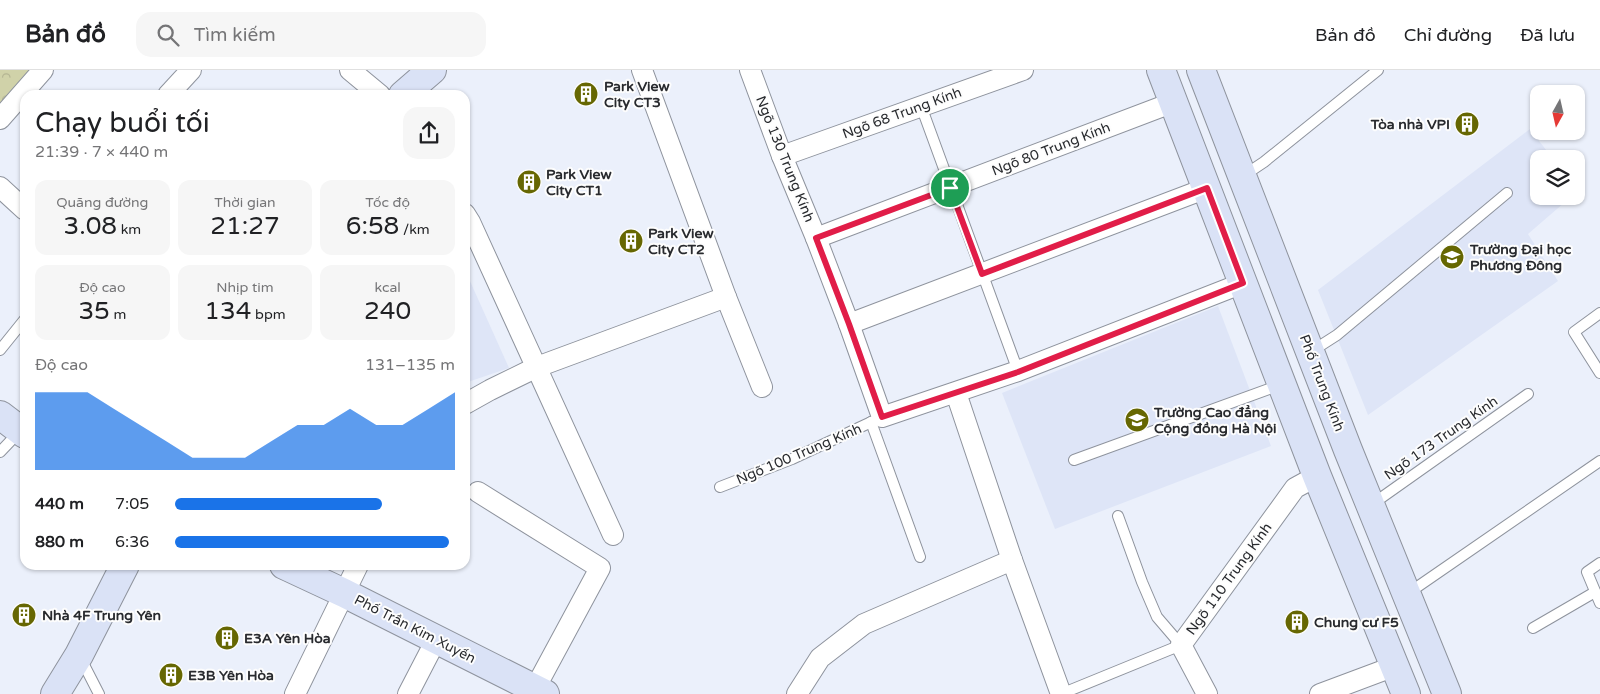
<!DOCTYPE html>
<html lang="vi">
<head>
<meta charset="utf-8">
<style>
  body { margin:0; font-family:"Varela Round",sans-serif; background:#f6f6f6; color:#202124; height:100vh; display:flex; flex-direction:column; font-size:19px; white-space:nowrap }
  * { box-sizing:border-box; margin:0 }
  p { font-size:16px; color:#757577 }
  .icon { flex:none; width:28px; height:28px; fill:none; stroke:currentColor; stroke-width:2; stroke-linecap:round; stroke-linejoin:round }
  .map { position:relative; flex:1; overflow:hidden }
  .drawer { position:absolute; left:20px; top:20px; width:450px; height:480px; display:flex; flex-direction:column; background:#fff; border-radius:15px; box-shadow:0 1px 4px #0004 }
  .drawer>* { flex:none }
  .needle { width:32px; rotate:188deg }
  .buttons { position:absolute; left:1530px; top:15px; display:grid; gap:10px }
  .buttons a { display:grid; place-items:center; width:55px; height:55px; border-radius:10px; background:#fff; box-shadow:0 1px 4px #0004; font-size:25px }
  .pin { position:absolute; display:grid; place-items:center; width:42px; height:42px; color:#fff; margin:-21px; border:2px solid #fff; border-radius:50%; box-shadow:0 1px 5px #0007 }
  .round { display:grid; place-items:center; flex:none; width:52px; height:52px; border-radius:15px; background:#f6f6f6 }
  .head { display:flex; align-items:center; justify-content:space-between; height:85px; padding:0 15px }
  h1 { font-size:28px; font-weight:600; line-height:38px }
  .figures { display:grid; grid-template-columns:repeat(3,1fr); gap:8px; height:85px; padding:5px 15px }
  .figures div { display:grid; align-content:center; border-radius:12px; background:#f6f6f6; text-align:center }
  .figures b { font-size:25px; font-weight:600 }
  .figures small { font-size:14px; font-weight:400 }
  .figures p { font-size:14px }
  .chart { height:140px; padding:10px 15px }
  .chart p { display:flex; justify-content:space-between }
  .chart svg { width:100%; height:90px; margin-top:5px; fill:#1a73e8; opacity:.7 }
  ul { padding:0 15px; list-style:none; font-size:16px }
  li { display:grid; grid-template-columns:80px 60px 1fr; align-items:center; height:38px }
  li i { height:12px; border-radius:6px; background:#1a73e8 }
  header { display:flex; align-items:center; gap:30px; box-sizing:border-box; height:70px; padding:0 25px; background:#fff; border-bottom:1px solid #e0e0e0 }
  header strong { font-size:24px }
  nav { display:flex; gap:28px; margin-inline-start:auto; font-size:18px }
  .search { width:350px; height:45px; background:#f6f6f6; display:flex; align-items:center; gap:12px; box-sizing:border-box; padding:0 18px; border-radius:15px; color:#757577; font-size:19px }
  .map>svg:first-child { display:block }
</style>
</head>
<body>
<header>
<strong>Bản đồ</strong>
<div class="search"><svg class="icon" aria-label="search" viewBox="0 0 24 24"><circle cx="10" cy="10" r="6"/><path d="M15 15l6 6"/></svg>Tìm kiếm</div>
<nav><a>Bản đồ</a><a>Chỉ đường</a><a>Đã lưu</a></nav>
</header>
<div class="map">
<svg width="1600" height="624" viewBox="0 0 1600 624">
  <defs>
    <pattern id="forest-crowns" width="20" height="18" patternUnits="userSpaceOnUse" patternTransform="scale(1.25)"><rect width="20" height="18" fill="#d0d2a9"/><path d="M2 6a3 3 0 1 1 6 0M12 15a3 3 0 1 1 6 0" fill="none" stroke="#b3b492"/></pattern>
  </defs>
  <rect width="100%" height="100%" fill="#ebf0fb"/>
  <g fill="#dee5f7">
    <path d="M1530,59L1553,89H1539V126H1572L1528,164L1558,211L1368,345L1318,220Z"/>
    <path d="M465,200L509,298L465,313Z"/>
    <path d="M1218,236L1271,376L1055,459L1002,323Z"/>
  </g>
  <path fill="url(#forest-crowns)" d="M0,0H43L0,49Z"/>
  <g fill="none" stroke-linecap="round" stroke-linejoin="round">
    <defs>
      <g id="lane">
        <path d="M921,36L1018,301"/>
        <path d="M1243,106L1264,92L1378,0"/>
        <path d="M1600,243L1574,262L1600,303"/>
        <path d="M0,280L25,249"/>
        <path d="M1312,281L1337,265L1507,123"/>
        <path d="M871,352L920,487"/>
        <path d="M0,382L20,361"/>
        <path d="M1074,390L1280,315"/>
        <path d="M720,417L792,389L882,347"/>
        <path d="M1371,435L1528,324"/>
        <path d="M1600,493L1587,502L1600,533"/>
        <path d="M1407,524L1600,391"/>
        <path d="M1533,558L1595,522"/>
        <path d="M80,587L99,624"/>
        <path d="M1061,624L1181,575L1157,547L1142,512L1118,446"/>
      </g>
      <g id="street">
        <path d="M350,0L380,25"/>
        <path d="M642,0L726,227L762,317"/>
        <path d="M750,0L782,86L816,168L849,254L882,347L1018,301L1243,213"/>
        <path d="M168,25L191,0"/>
        <path d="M0,49L43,0"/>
        <path d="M782,86L1023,0"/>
        <path d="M0,117L25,140"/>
        <path d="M465,144L470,152L613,465"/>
        <path d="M816,168L1174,32"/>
        <path d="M849,254L1207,118"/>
        <path d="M956,323L1012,490L1061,624"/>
        <path d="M465,334L490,320L537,297L726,227"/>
        <path d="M478,422L600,498L532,624"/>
        <path d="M295,624L358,495"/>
        <path d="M408,624L436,570"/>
        <path d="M797,624L820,588L864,554L1012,490"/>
        <path d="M1207,624L1181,575L1295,418L1317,406"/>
        <path d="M1320,624L1395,596"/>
      </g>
      <g id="secondary">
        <path d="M1161,0L1317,406L1406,624"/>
        <path d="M1201,0L1348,380L1447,624"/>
        <path d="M403,25L432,0"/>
        <path d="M0,345L25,364"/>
        <path d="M284,495L344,523L545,624"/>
        <path d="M55,624L79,585L125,495"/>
      </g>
    </defs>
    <use href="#lane" stroke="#8e939d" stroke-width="12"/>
    <use href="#street" stroke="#8e939d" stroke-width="22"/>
    <use href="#secondary" stroke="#8e939d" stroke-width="30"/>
    <use href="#lane" stroke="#fff" stroke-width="10"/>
    <use href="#street" stroke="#fff" stroke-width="20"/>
    <use href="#secondary" stroke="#dae2f6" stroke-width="28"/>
  </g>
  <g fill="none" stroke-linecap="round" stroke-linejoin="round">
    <defs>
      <path id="route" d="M950,118L982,204L1207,118L1243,213L1018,302L882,347L849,254L816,168Z"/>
    </defs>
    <use href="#route" stroke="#fff" stroke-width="10"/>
    <use href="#route" stroke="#e11d48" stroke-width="6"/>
  </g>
  <defs>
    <symbol id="building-disc" viewBox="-11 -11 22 22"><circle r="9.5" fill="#666702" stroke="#fdfdfd"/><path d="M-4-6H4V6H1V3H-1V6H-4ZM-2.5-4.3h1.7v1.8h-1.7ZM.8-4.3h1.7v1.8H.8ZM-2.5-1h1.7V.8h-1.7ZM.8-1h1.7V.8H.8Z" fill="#fff"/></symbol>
    <symbol id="university-disc" viewBox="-11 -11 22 22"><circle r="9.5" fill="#666702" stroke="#fdfdfd"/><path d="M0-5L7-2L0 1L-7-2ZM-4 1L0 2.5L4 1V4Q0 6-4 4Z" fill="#fff"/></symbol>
  </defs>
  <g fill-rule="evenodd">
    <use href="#building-disc" x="572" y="10" width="28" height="28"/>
    <use href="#building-disc" x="1453" y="40" width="28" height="28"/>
    <use href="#building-disc" x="515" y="98" width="28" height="28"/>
    <use href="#building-disc" x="617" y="157" width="28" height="28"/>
    <use href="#university-disc" x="1438" y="173" width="28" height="28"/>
    <use href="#university-disc" x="1123" y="336" width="28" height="28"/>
    <use href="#building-disc" x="10" y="531" width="28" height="28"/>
    <use href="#building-disc" x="1283" y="538" width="28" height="28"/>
    <use href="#building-disc" x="213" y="554" width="28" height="28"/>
    <use href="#building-disc" x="157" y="591" width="28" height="28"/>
  </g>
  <g text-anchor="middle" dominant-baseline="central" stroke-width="4" stroke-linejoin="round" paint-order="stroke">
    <g font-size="14" font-weight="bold" fill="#282a2e" stroke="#fdfdfd" text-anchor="start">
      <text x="604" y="16">Park View<tspan x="604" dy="16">City CT3</tspan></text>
      <text x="1450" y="54" text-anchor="end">Tòa nhà VPI</text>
      <text x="546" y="104">Park View<tspan x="546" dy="16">City CT1</tspan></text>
      <text x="648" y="163">Park View<tspan x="648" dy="16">City CT2</tspan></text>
      <text x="1470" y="179">Trường Đại học<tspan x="1470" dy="16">Phương Đông</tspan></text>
      <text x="1154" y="342">Trường Cao đẳng<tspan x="1154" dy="16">Cộng đồng Hà Nội</tspan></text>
      <text x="42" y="545">Nhà 4F Trung Yên</text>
      <text x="1314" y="552">Chung cư F5</text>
      <text x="244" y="568">E3A Yên Hòa</text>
      <text x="188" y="605">E3B Yên Hòa</text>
    </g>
    <g font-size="14" fill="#282a2e" stroke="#fdfdfd">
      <text transform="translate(902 43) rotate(-20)">Ngõ 68 Trung Kính</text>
      <text transform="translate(1051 79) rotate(-21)">Ngõ 80 Trung Kính</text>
      <text transform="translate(785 89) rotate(68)">Ngõ 130 Trung Kính</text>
      <text transform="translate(1322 313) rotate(69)">Phố Trung Kính</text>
      <text transform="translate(1441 368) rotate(-35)">Ngõ 173 Trung Kính</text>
      <text transform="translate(799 384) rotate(-23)">Ngõ 100 Trung Kính</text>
      <text transform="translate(1229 509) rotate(-54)">Ngõ 110 Trung Kính</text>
      <text transform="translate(415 559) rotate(27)">Phố Trần Kim Xuyến</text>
    </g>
  </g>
</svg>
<div class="buttons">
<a><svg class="needle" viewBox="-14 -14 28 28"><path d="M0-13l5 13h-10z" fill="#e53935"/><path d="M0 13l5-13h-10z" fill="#757577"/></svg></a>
<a><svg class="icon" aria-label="layers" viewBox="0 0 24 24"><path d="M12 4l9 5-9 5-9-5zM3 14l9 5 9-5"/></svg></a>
</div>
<div class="pin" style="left:950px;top:118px;background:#1e9e55"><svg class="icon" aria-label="arrive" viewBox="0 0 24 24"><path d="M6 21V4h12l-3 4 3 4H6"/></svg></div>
<section class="drawer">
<div class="head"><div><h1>Chạy buổi tối</h1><p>21:39 · 7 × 440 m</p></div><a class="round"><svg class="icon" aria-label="share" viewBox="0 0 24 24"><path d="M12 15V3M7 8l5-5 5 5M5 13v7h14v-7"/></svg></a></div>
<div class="figures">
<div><p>Quãng đường</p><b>3.08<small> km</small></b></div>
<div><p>Thời gian</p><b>21:27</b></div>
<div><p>Tốc độ</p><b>6:58<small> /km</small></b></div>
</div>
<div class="figures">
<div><p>Độ cao</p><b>35<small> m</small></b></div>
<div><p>Nhịp tim</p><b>134<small> bpm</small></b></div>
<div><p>kcal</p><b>240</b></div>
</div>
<div class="chart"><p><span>Độ cao</span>131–135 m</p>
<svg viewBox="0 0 160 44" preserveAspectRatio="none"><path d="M0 44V6L10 6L20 6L30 14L40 22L50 30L60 38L70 38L80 38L90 30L100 22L110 22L120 14L130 22L140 22L150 14L160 6V44z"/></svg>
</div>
<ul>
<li><b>440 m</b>7:05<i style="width:74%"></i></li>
<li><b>880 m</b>6:36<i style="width:98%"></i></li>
</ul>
</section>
</div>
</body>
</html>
